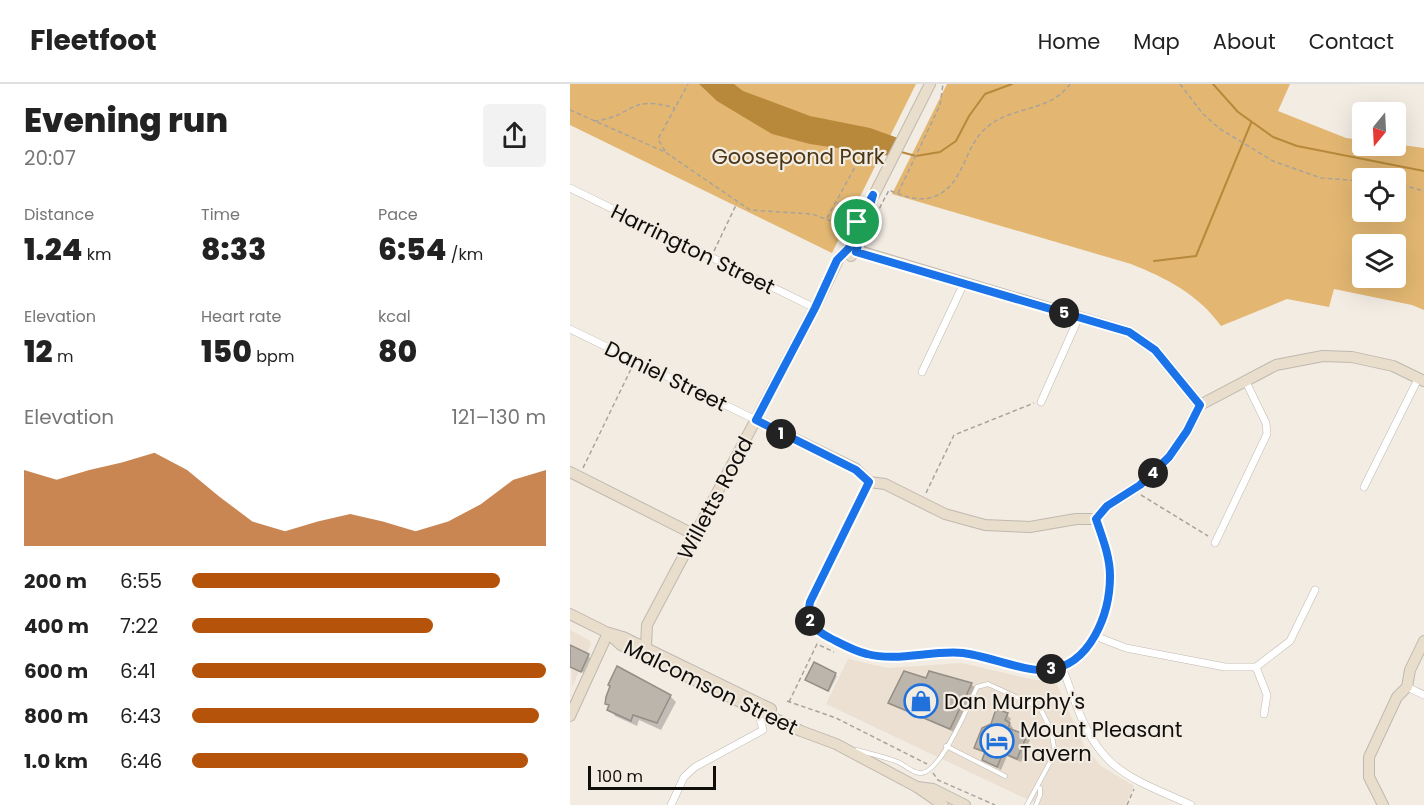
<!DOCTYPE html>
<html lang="en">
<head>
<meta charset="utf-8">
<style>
  body { margin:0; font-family:Poppins,sans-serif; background:#f2f2f2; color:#222; height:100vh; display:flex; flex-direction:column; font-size:22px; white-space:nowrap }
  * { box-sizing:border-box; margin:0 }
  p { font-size:20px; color:#767676 }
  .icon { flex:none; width:33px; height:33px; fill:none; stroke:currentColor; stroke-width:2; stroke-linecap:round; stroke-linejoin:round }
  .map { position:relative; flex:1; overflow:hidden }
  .details { display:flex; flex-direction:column; background:#fff; width:570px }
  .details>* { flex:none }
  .needle { width:39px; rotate:198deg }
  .controls { position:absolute; left:782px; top:18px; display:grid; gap:12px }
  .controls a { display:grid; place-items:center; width:54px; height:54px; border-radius:6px; background:#fff; box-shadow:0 6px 24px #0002; font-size:30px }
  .scale { position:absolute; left:18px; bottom:15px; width:128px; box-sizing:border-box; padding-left:6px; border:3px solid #100e0b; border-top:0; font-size:16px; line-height:21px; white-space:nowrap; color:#100e0b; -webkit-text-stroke:4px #f2ece3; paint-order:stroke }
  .pin { position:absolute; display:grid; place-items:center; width:51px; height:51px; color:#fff; margin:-26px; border:3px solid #fff; border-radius:50%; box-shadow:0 2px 6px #0007 }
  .km { position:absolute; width:30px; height:30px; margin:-15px; border-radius:50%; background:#222; color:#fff; font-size:16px; line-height:30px; text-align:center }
  .round { display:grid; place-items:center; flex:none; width:63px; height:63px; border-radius:6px; background:#f2f2f2 }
  .summary { display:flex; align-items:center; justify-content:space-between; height:102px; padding:0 24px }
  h1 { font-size:33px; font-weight:800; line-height:45px }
  .stats { display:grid; grid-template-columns:repeat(3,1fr); gap:9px; height:102px; padding:6px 24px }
  .stats div { display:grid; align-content:center }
  .stats b { font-size:30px; font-weight:800 }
  .stats small { font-size:16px; font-weight:400 }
  .stats p { font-size:16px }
  .chart { height:168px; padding:12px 24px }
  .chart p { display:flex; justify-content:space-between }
  .chart svg { width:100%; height:108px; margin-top:6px; fill:#b45309; opacity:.7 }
  ul { padding:0 24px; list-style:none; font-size:20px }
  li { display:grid; grid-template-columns:96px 72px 1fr; align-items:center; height:45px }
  li i { height:15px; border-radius:8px; background:#b45309 }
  header { display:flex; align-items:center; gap:36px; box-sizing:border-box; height:84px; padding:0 30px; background:#fff; border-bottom:2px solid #e0e0e0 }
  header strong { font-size:28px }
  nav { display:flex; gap:33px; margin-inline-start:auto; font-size:21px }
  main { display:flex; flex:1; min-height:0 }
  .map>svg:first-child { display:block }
</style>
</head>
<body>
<header>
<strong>Fleetfoot</strong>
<nav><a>Home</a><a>Map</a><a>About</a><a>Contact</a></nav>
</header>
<main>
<section class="details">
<div class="summary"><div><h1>Evening run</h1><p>20:07</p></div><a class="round"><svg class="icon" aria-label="share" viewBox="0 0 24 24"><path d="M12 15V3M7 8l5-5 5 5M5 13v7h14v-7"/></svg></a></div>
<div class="stats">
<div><p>Distance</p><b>1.24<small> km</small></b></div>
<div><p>Time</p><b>8:33</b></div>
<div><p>Pace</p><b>6:54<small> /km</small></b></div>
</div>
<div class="stats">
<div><p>Elevation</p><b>12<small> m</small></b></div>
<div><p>Heart rate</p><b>150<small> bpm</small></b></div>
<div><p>kcal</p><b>80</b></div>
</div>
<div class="chart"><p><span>Elevation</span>121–130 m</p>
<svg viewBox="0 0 160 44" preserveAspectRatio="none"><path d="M0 44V13L10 17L20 13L30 10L40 6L50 13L60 24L70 34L80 38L90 34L100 31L110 34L120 38L130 34L140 27L150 17L160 13V44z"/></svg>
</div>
<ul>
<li><b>200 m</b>6:55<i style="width:87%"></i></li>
<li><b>400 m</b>7:22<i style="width:68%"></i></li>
<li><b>600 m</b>6:41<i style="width:100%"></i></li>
<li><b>800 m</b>6:43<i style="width:98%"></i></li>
<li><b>1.0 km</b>6:46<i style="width:95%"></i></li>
</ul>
</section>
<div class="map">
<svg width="854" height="721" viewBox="0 0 854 721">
  <rect width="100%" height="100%" fill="#f2ece3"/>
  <g fill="#ebe0d1">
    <path d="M0,546L19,556L21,560L2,603Z"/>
    <path d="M278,575L318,584L391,579L465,596L486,598L514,662L531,682L564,702L555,721H469L256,620Z"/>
  </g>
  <g fill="#e3b772" fill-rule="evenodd">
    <path d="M0,0H346L262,169L0,41Z"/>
    <path d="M377,0H720L708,27L776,54L792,56V62L825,60L854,64V226L842,221L764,205L759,223L717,215L651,242C628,210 596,194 561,180L322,110ZM825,94V128H792V94ZM825,160V194H792V160Z"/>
  </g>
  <path fill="#b8893b" d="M129,0H164L173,7L240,32L300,44L328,54L320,72L240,60L202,50L147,17Z"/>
  <g fill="#0003">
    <path d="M0,563L21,574L14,589L0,583Z"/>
    <path d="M245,580L267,592L259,608L239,597Z"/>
    <path d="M357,596L401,600L405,604L384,648L320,619Z"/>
    <path d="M100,612L106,618L91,646L69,636L67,642L45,632L37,619Z"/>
    <path d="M437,631L441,635L439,639L443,644L442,647L460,656L451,678L437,672L431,686L418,679L414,675L416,670L406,664Z"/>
  </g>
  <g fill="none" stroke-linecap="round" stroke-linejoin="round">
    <g stroke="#b8893b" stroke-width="2">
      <path d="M643,0L668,28L703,53L727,62L854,87"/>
      <path d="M331,68L346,72L370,68L386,57L399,32L415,10L442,0"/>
      <path d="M584,177L626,172L681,39"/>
    </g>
  </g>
  <g fill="#bbb5ac" stroke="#948e86" stroke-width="1.5">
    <path d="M0,561L19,570L11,588L0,583Z"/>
    <path d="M244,578L266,589L258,607L235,596Z"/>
    <path d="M47,582L101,611L87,639L63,631L61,637L37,626L39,621L35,620L36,613L40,602L38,601Z"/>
    <path d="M334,587L356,594L359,587L402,599L380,645L318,619Z"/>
    <path d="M426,625L438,629L435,636L440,639L438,644L457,651L447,675L433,669L427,683L412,676L415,668L404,664L412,644L421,640Z"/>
  </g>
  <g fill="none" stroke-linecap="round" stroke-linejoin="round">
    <defs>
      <g id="lane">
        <path d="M376,662L435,692"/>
        <path d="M287,666C301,670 315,673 328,678C335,681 341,688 349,689C369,693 399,620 407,603L418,600L470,624L481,646L485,669L457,721"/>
        <path d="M466,721L470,711V704"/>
      </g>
      <g id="street">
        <path d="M0,104L245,224"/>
        <path d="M0,245L186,336"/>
        <path d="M352,288L394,199"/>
        <path d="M471,318L509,233"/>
        <path d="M299,398L242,513C237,525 237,536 247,546C268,559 293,572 319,573C340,573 361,568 383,568C415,569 449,588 477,586C525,583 544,519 539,478C537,463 531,449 526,435"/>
        <path d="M794,403L848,295"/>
        <path d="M645,459L697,350L696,339L675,296"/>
        <path d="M525,552L556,564L655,583H686L720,557L745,506"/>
        <path d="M492,583C505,616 515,656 543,680C565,699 596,709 621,721"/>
        <path d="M686,583L697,611L694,630"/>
        <path d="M837,603L854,611"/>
        <path d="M101,721L114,693L125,683L193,646L188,627"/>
      </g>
      <g id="secondary">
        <path d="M279,164L559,248L585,266L630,321"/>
        <path d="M281,172L289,163L297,132"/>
        <path d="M186,336L286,385L299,398L315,400L375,430L415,441L460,443L506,435H526L537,422L570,401L599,373L617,347L630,321L706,281L753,272L782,273L823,282L854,297"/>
        <path d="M0,388L125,451"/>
        <path d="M0,530L38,549L51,561L231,647L266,660L347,703L373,721"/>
        <path d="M39,549L53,553L201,625"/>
        <path d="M76,563L77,541L245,224L269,174L279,164L285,143L304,111L360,0"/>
        <path d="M0,632L38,549"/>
        <path d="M347,703L363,705L395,721"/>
        <path d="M813,721L799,693V673L827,613L837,603L840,586L854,557"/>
      </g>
    </defs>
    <use href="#lane" stroke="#bfb9b0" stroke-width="5"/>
    <use href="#street" stroke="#bfb9b0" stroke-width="8"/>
    <use href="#secondary" stroke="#bfb9b0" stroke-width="12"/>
    <g stroke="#a8a39c" stroke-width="1.5" stroke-dasharray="4.5 3" stroke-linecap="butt">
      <path d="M610,0L633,30L650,45L703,77L751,94L792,97"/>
      <path d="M0,26L95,68L180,126L242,130L275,142"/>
      <path d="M24,37C64,33 57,10 105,24"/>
      <path d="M95,67L88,55L118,0"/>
      <path d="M825,99L854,107"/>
      <path d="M328,109L370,21L373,0"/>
      <path d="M267,119L276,124"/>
      <path d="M306,131L319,106C335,113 352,119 368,111C395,97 394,63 416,44C442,21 479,29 500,0"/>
      <path d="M257,134L285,83"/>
      <path d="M144,167L167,119"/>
      <path d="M13,384L62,283"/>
      <path d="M356,409L384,351L464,319"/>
      <path d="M571,411L638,452"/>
      <path d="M217,617L266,634L357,680"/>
      <path d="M219,618L247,560L264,568"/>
      <path d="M363,689L368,696L425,721"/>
      <path d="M557,721L564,705"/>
    </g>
    <use href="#lane" stroke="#fff" stroke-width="4"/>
    <use href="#street" stroke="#fff" stroke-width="7"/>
    <use href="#secondary" stroke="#e9ddcb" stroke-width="10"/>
  </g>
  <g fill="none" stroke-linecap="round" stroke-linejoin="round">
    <defs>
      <path id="route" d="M303,111L286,168L559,248L585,266L630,321L617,347L599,373L570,401L537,422L526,435C532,453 540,472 540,492C540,529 521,582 477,586C455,588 418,572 393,569C361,566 328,578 297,570C284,567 272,560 260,554C244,546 236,537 240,518L299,398L286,386L186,336L245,224L267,176L279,164L285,143Z"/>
    </defs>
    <use href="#route" stroke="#fff" stroke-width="12"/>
    <use href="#route" stroke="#1a73e8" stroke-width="8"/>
  </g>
  <defs>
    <symbol id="shop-ring" viewBox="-11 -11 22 22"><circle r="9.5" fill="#f2ece3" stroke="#2071dc" stroke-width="1.5"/><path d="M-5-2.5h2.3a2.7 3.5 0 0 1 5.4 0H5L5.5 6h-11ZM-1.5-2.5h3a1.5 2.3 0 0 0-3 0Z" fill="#2071dc"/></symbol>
    <symbol id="hotel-ring" viewBox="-11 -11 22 22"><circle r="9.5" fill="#f2ece3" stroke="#2071dc" stroke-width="1.5"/><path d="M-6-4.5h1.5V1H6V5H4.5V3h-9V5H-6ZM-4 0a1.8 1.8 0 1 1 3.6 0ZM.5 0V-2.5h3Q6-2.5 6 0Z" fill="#2071dc"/></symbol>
  </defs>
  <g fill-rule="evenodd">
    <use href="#shop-ring" x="332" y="598" width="38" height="38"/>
    <use href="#hotel-ring" x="408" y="638" width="38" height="38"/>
  </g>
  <g text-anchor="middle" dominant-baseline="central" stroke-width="4.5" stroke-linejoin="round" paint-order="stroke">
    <g font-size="21" fill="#4b3615" stroke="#f2ece3">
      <text x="228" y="72">Goosepond Park</text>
    </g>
    <g font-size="21" fill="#100e0b" stroke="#f2ece3">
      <text transform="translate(123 165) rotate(26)">Harrington Street</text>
      <text transform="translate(96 292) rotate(26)">Daniel Street</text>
      <text transform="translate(145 414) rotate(-62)">Willetts Road</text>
      <text transform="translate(141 603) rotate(26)">Malcomson Street</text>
    </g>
    <g font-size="21" fill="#100e0b" stroke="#f2ece3" text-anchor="start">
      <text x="374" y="617">Dan Murphy's</text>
      <text x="450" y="645">Mount Pleasant<tspan x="450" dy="24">Tavern</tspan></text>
    </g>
  </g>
</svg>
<div class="controls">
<a><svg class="needle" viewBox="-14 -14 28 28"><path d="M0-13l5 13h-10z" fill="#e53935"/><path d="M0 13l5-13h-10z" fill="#767676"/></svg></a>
<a><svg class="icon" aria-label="locate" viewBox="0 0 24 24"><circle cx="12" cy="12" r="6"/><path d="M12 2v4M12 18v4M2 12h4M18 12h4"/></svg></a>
<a><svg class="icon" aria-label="layers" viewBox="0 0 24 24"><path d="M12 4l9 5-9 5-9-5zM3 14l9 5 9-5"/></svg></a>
</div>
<div class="scale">100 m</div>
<div class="pin" style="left:287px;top:138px;background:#1e9e55"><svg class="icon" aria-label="arrive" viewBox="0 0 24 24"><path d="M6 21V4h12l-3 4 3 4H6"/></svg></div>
<b class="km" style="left:211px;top:350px">1</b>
<b class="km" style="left:240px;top:537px">2</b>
<b class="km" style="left:481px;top:585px">3</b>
<b class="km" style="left:583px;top:389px">4</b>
<b class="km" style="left:494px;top:229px">5</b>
</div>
</main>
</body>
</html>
